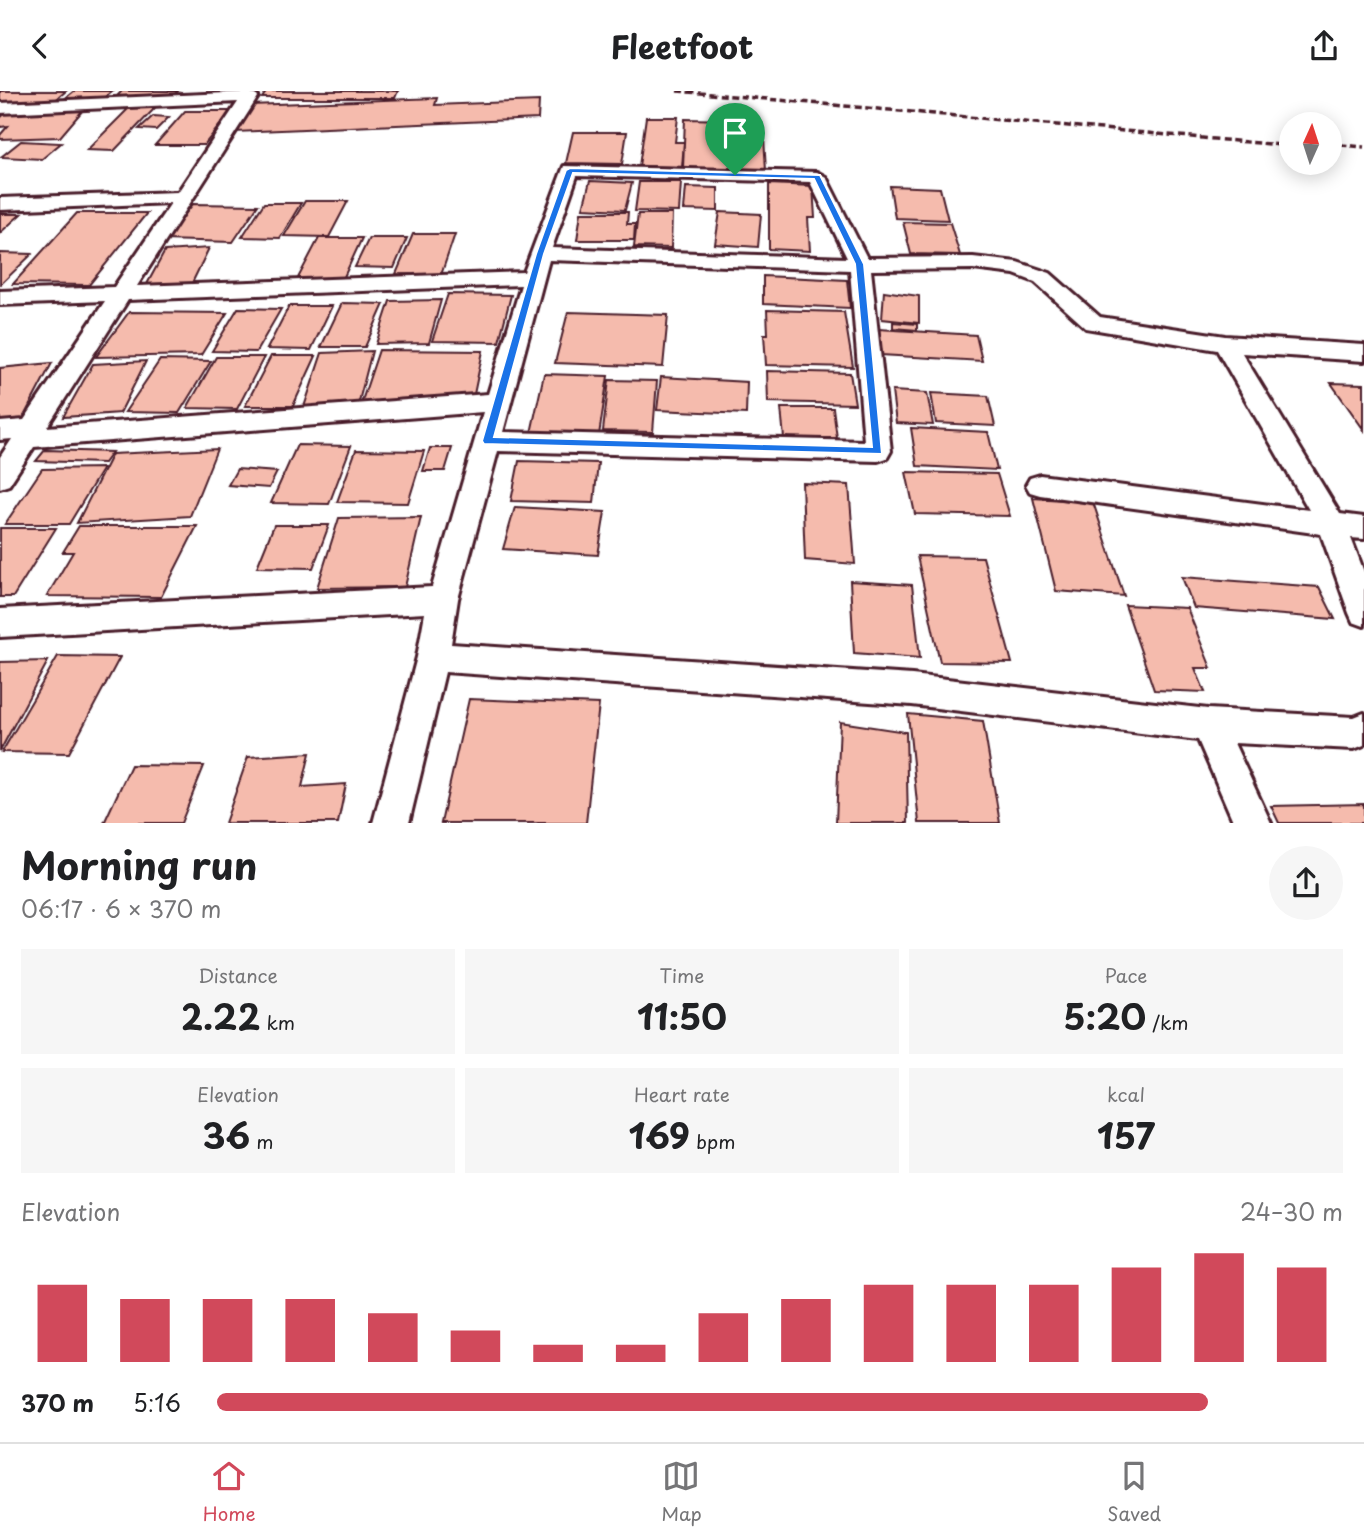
<!DOCTYPE html>
<html lang="en">
<head>
<meta charset="utf-8">
<style>
  body { margin:0; font-family:"Playpen Sans",sans-serif; background:#f6f6f6; color:#202124; height:100vh; display:flex; flex-direction:column; font-size:26px; white-space:nowrap }
  * { box-sizing:border-box; margin:0 }
  p { font-size:23px; color:#757577 }
  .icon { flex:none; width:38px; height:38px; fill:none; stroke:currentColor; stroke-width:2; stroke-linecap:round; stroke-linejoin:round }
  .map { position:relative; height:732px; overflow:hidden }
  .panel { display:flex; flex-direction:column; background:#fff; flex:1 }
  .panel>* { flex:none }
  .needle { width:46px; rotate:3deg }
  .buttons { position:absolute; left:1279px; top:21px; display:grid; gap:14px }
  .buttons a { display:grid; place-items:center; width:63px; height:63px; border-radius:50%; background:#fff; box-shadow:0 4px 18px #0003; font-size:35px }
  .pin { position:absolute; display:grid; place-items:center; width:60px; height:60px; color:#fff; margin:-72px -30px; border-radius:50% 50% 50% 0; rotate:-45deg; box-shadow:0 0 7px #0007 }
  .pin .icon { rotate:45deg }
  .round { display:grid; place-items:center; flex:none; width:74px; height:74px; border-radius:37px; background:#f6f6f6 }
  .summary { display:flex; align-items:center; justify-content:space-between; height:119px; padding:0 21px }
  h1 { font-size:38px; font-weight:700; line-height:52px }
  .metrics { display:grid; grid-template-columns:repeat(3,1fr); gap:10px; height:119px; padding:7px 21px }
  .metrics div { display:grid; align-content:center; border-radius:0px; background:#f6f6f6; text-align:center }
  .metrics b { font-size:35px; font-weight:700 }
  .metrics small { font-size:19px; font-weight:400 }
  .metrics p { font-size:19px }
  .chart { height:196px; padding:14px 21px }
  .chart p { display:flex; justify-content:space-between }
  .chart svg { width:100%; height:126px; margin-top:7px; stroke:#d1495b; stroke-width:6 }
  ul { padding:0 21px; list-style:none; font-size:23px }
  li { display:grid; grid-template-columns:112px 84px 1fr; align-items:center; height:52px }
  li i { height:18px; border-radius:9px; background:#d1495b }
  header { display:flex; justify-content:space-between; align-items:center; height:91px; padding:0 21px; background:#fff; font-size:32px; font-weight:700 }
  .tabs { display:flex; justify-content:space-around; align-items:center; height:98px; border-top:2px solid #e0e0e0; background:#fff; font-size:19px; color:#757577 }
  .tabs a { display:grid; justify-items:center; gap:4px }
  .tabs .selected { color:#d1495b }
  .map>svg:first-child { display:block }
</style>
</head>
<body>
<header><svg class="icon" aria-label="back" viewBox="0 0 24 24"><path d="M15 5l-7 7 7 7"/></svg>Fleetfoot<svg class="icon" aria-label="share" viewBox="0 0 24 24"><path d="M12 15V3M7 8l5-5 5 5M5 13v7h14v-7"/></svg></header>
<div class="map">
<svg width="1364" height="732" viewBox="0 0 1364 732">
  <rect width="100%" height="100%" fill="#fff"/>
  <filter id="ink" filterUnits="userSpaceOnUse"><feTurbulence type="fractalNoise" baseFrequency=".0143" numOctaves="2"/><feDisplacementMap in="SourceGraphic" scale="14" xChannelSelector="R" yChannelSelector="G"/><feConvolveMatrix kernelMatrix="1 2 1 2 8 2 1 2 1" color-interpolation-filters="sRGB"/></filter>
  <g filter="url(#ink)">
    <g fill="#f5bbad" stroke="#4a1f2b" stroke-width="2">
      <path d="M0,0H66L52,12L0,13Z"/>
      <path d="M74,0H112L100,10L63,9Z"/>
      <path d="M122,0H178L170,8H114Z"/>
      <path d="M267,0H398L395,7H262Z"/>
      <path d="M437,7L435,14L539,10L538,28L235,41L250,14Z"/>
      <path d="M129,17H155L114,60L87,59Z"/>
      <path d="M83,19L60,46L0,48V44L8,35L0,36V27L6,22Z"/>
      <path d="M185,20H231L204,54H155Z"/>
      <path d="M153,25L169,26L156,39L139,38Z"/>
      <path d="M646,26H678L675,51H684L682,76L639,75Z"/>
      <path d="M685,28L731,29L733,78L683,77Z"/>
      <path d="M573,41H627L622,73L566,72Z"/>
      <path d="M739,45L764,46L766,80L740,79Z"/>
      <path d="M21,50L61,52L42,68L1,66Z"/>
      <path d="M590,90L632,92L625,119L583,117Z"/>
      <path d="M639,91H681L679,121L635,120Z"/>
      <path d="M769,93L813,95L815,127H808L810,160L769,158Z"/>
      <path d="M890,95L940,97L948,129L895,127Z"/>
      <path d="M686,96L718,97V120L684,119Z"/>
      <path d="M305,110H348L329,146L284,145Z"/>
      <path d="M264,112H301L280,147L242,146Z"/>
      <path d="M193,113L258,114L233,151L164,149Z"/>
      <path d="M581,121H628L627,133H635L634,149H577Z"/>
      <path d="M720,121L761,123L758,156L715,153Z"/>
      <path d="M77,122H147L89,194L13,193Z"/>
      <path d="M0,123H21L0,142Z"/>
      <path d="M638,123H672L671,157L634,156Z"/>
      <path d="M903,131L950,132L960,164L911,163Z"/>
      <path d="M413,143H455L441,184L396,183Z"/>
      <path d="M319,147H362L343,188L298,187Z"/>
      <path d="M369,147H407L394,177L355,176Z"/>
      <path d="M209,157L192,192L146,195L165,160Z"/>
      <path d="M0,162L32,163L0,194Z"/>
      <path d="M763,185L847,189L850,217L763,213Z"/>
      <path d="M884,200L919,205V232L882,228Z"/>
      <path d="M448,203L511,204L499,251L432,250Z"/>
      <path d="M441,209L429,252L376,253L390,210Z"/>
      <path d="M342,212L384,213L365,256H321Z"/>
      <path d="M289,215H332L311,259L267,258Z"/>
      <path d="M238,217L281,218L256,261L212,260Z"/>
      <path d="M767,219L844,221L853,276L766,274L764,243H768Z"/>
      <path d="M129,221L227,222L201,264L96,266Z"/>
      <path d="M568,221L668,224L663,276L555,272Z"/>
      <path d="M893,231L917,233V239L893,237Z"/>
      <path d="M878,238L976,244L982,270L881,264Z"/>
      <path d="M379,259L483,260L473,308L361,313Z"/>
      <path d="M372,260L358,314L304,316L322,262Z"/>
      <path d="M271,265H316L293,315H245Z"/>
      <path d="M216,266H264L237,318L187,317Z"/>
      <path d="M160,269L211,270L179,322L125,321Z"/>
      <path d="M146,270L120,322L63,326L93,273Z"/>
      <path d="M52,272L22,329L0,331V277Z"/>
      <path d="M767,280L850,282L855,313L768,311Z"/>
      <path d="M544,283L608,285L599,344L531,342Z"/>
      <path d="M661,286L747,291L746,323L657,319Z"/>
      <path d="M609,289L657,290L653,341L603,340Z"/>
      <path d="M1331,292L1364,293V339Z"/>
      <path d="M892,300L927,302L933,334L896,332Z"/>
      <path d="M931,302L988,305L995,335L936,332Z"/>
      <path d="M781,317H833L837,347H784Z"/>
      <path d="M911,337L988,341L997,379L917,375Z"/>
      <path d="M297,354L351,355L329,413L271,412Z"/>
      <path d="M430,357H452L445,380H423Z"/>
      <path d="M217,358L190,425L77,432L112,363Z"/>
      <path d="M45,359L112,361L104,372L36,370Z"/>
      <path d="M356,359L424,360L408,412L337,411Z"/>
      <path d="M519,370L598,372L594,412L511,410Z"/>
      <path d="M103,377L69,433H5L42,378Z"/>
      <path d="M237,378L277,381L269,397L228,394Z"/>
      <path d="M906,381L997,383L1010,425L915,423Z"/>
      <path d="M802,392L849,394L855,473L805,469Z"/>
      <path d="M1033,407L1093,411L1124,505L1056,500Z"/>
      <path d="M515,416L605,421L598,464L503,458Z"/>
      <path d="M421,426L405,496L317,497L339,427Z"/>
      <path d="M274,434H329L313,477L257,476Z"/>
      <path d="M79,435H197L161,506L47,505L73,461H63Z"/>
      <path d="M0,437H56L13,506H0Z"/>
      <path d="M917,465L983,466L1012,572L940,571Z"/>
      <path d="M1182,486L1319,496L1335,528L1194,517Z"/>
      <path d="M850,490L912,494L920,567L854,562Z"/>
      <path d="M1125,514L1187,517L1211,577H1195L1205,601L1154,599Z"/>
      <path d="M58,565L120,566L69,662L2,661Z"/>
      <path d="M48,570L0,660V571Z"/>
      <path d="M469,608L599,613L586,732H441Z"/>
      <path d="M908,623L983,630L1000,732H919Z"/>
      <path d="M840,631L906,641L908,732H836Z"/>
      <path d="M310,662L302,696L346,693L338,732H225L248,666Z"/>
      <path d="M131,674L204,675L181,732H104Z"/>
      <path d="M1364,713V732H1279L1271,715Z"/>
    </g>
    <g fill="none" stroke-linecap="round" stroke-linejoin="round">
      <defs>
        <path id="street" d="M250,1L258,6L137,195L524,181L564,75L817,81L826,86L867,167L973,166L1017,171L1050,182L1100,226L1225,245L1364,254V270L1242,262L1340,423L1364,426V448L1351,447L1364,481V535L1353,531L1349,522L1321,443L1040,404L1030,401L1026,394L1030,387L1040,384L1309,419L1217,259L1086,237L1035,191L1014,183L973,178L871,179L891,360L887,367L878,370L498,360L458,508L451,553L912,584L1208,618L1354,626L1364,622V654L1354,658L1234,652L1271,732H1234L1198,649L912,614L445,581L409,732H373L417,566L425,522L0,546V518L432,496L483,321L34,356L9,394L0,397V366L12,348L0,349V331L24,329L105,210L0,214V200L114,196L171,112L0,119V107L178,101L238,11L0,22V12ZM577,85L810,91L847,167L552,157ZM549,169L850,179L864,350L503,341ZM521,194L488,303L47,336L128,209Z"/>
      </defs>
      <use href="#street" stroke="#4a1f2b" stroke-width="6"/>
      <use href="#street" fill="#fff" fill-rule="evenodd"/>
      <g stroke="#4a1f2b" stroke-width="3.5" stroke-dasharray="7 3.5" stroke-linecap="butt">
        <path d="M677,0L1292,55"/>
        <path d="M1330,53L1364,56"/>
      </g>
    </g>
  </g>
  <path fill="#1a73e8" stroke="#fff" stroke-width="2" fill-rule="evenodd" d="M570,77L820,84L864,173L882,363L484,353L482,350L536,163L566,79ZM573,82L814,88L855,173L872,356L494,346L544,163Z"/>
</svg>
<div class="buttons">
<a><svg class="needle" viewBox="-14 -14 28 28"><path d="M0-13l5 13h-10z" fill="#e53935"/><path d="M0 13l5-13h-10z" fill="#757577"/></svg></a>
</div>
<div class="pin" style="left:735px;top:84px;background:#1e9e55"><svg class="icon" aria-label="arrive" viewBox="0 0 24 24"><path d="M6 21V4h12l-3 4 3 4H6"/></svg></div>
</div>
<section class="panel">
<div class="summary"><div><h1>Morning run</h1><p>06:17 · 6 × 370 m</p></div><a class="round"><svg class="icon" aria-label="share" viewBox="0 0 24 24"><path d="M12 15V3M7 8l5-5 5 5M5 13v7h14v-7"/></svg></a></div>
<div class="metrics">
<div><p>Distance</p><b>2.22<small> km</small></b></div>
<div><p>Time</p><b>11:50</b></div>
<div><p>Pace</p><b>5:20<small> /km</small></b></div>
</div>
<div class="metrics">
<div><p>Elevation</p><b>36<small> m</small></b></div>
<div><p>Heart rate</p><b>169<small> bpm</small></b></div>
<div><p>kcal</p><b>157</b></div>
</div>
<div class="chart"><p><span>Elevation</span>24–30 m</p>
<svg viewBox="0 0 160 44" preserveAspectRatio="none"><path d="M5 44V17M15 44V22M25 44V22M35 44V22M45 44V27M55 44V33M65 44V38M75 44V38M85 44V27M95 44V22M105 44V17M115 44V17M125 44V17M135 44V11M145 44V6M155 44V11"/></svg>
</div>
<ul>
<li><b>370 m</b>5:16<i style="width:88%"></i></li>
</ul>
</section>
<nav class="tabs">
<a class="selected"><svg class="icon" aria-label="home" viewBox="0 0 24 24"><path d="M3 11l9-7 9 7M6 9v11h12V9"/></svg>Home</a>
<a><svg class="icon" aria-label="map" viewBox="0 0 24 24"><path d="M3 6l6-2 6 2 6-2v14l-6 2-6-2-6 2zM9 4v14M15 6v14"/></svg>Map</a>
<a><svg class="icon" aria-label="saved" viewBox="0 0 24 24"><path d="M7 4h10v16l-5-4-5 4z"/></svg>Saved</a>
</nav>
</body>
</html>
